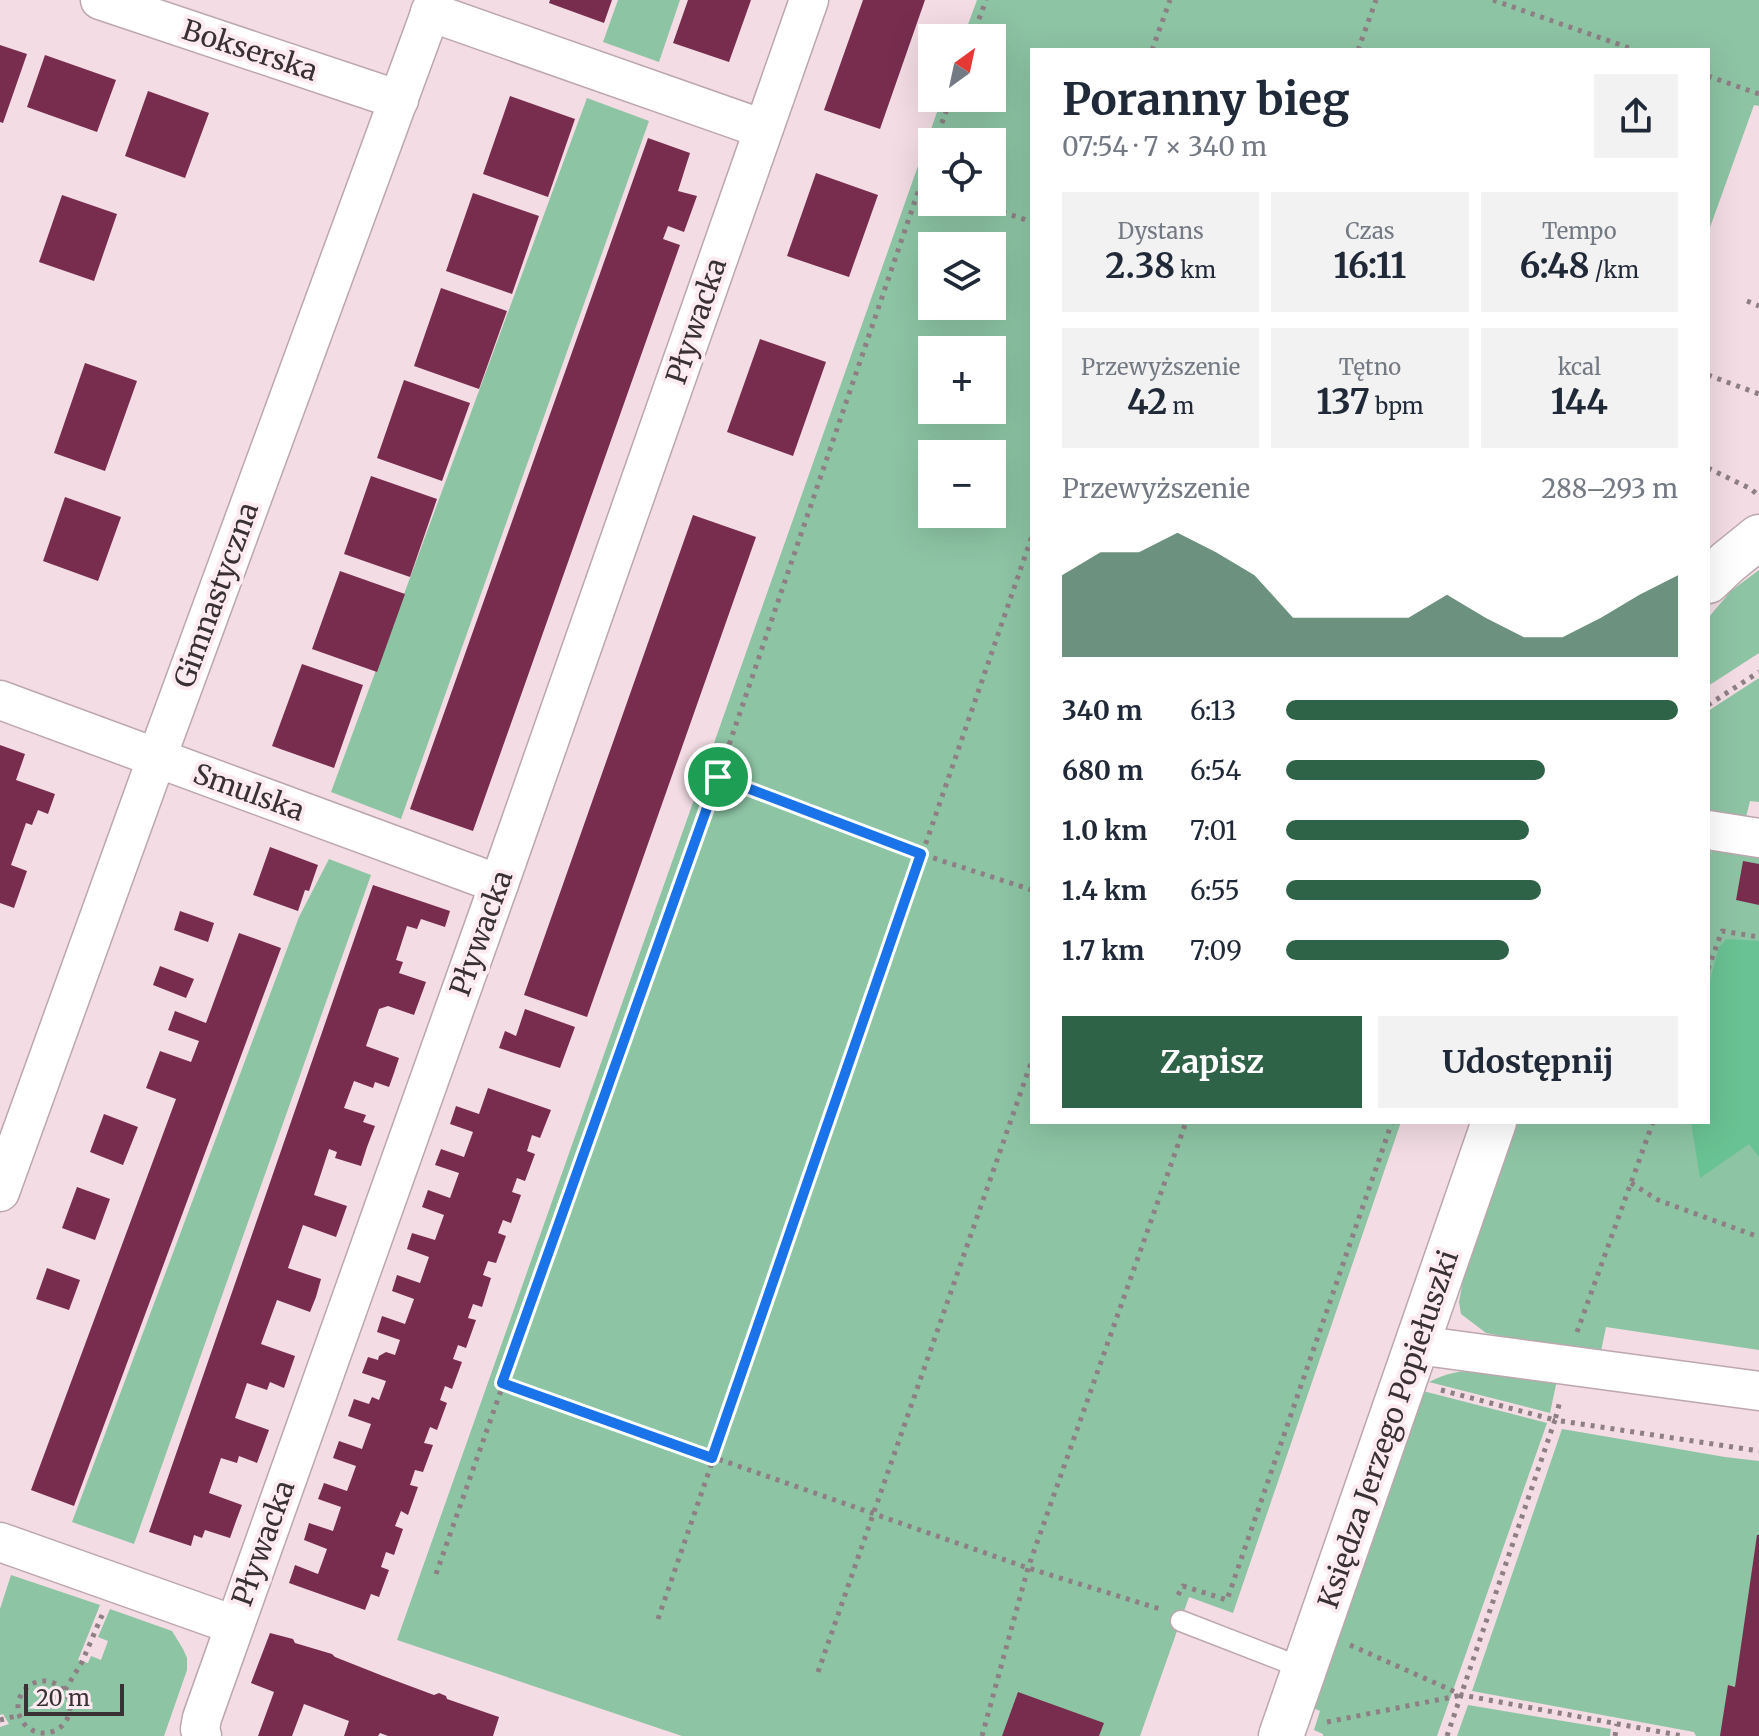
<!DOCTYPE html>
<html lang="pl">
<head>
<meta charset="utf-8">
<style>
  body { margin:0; font-family:Merriweather,serif; background:#f2f2f3; color:#1f2937; height:100vh; display:flex; flex-direction:column; font-size:30px; white-space:nowrap }
  * { box-sizing:border-box; margin:0 }
  p { font-size:26px; color:#747a83 }
  .icon { flex:none; width:44px; height:44px; fill:none; stroke:currentColor; stroke-width:2; stroke-linecap:round; stroke-linejoin:round }
  .map { position:relative; flex:1; overflow:hidden }
  .drawer { position:absolute; left:1030px; top:48px; width:680px; height:1076px; display:flex; flex-direction:column; background:#fff; border-radius:0px; box-shadow:0 8px 32px #0002 }
  .drawer>* { flex:none }
  .needle { width:52px; rotate:33deg }
  .controls { position:absolute; left:918px; top:24px; display:grid; gap:16px }
  .controls a { display:grid; place-items:center; width:88px; height:88px; border-radius:0px; background:#fff; box-shadow:0 8px 32px #0002; font-size:40px }
  .scale { position:absolute; left:24px; bottom:20px; width:100px; box-sizing:border-box; padding-left:8px; border:4px solid #3a3134; border-top:0; font-size:22px; line-height:28px; white-space:nowrap; color:#3a3134; -webkit-text-stroke:6px #feebf1; paint-order:stroke }
  .pin { position:absolute; display:grid; place-items:center; width:68px; height:68px; color:#fff; margin:-34px; border:4px solid #fff; border-radius:50%; box-shadow:0 2px 8px #0007 }
  .round { display:grid; place-items:center; flex:none; width:84px; height:84px; border-radius:0px; background:#f2f2f3 }
  .summary { display:flex; align-items:center; justify-content:space-between; height:136px; padding:0 32px }
  h1 { font-size:44px; font-weight:700; line-height:60px }
  .stats { display:grid; grid-template-columns:repeat(3,1fr); gap:12px; height:136px; padding:8px 32px }
  .stats div { display:grid; align-content:center; border-radius:0px; background:#f2f2f3; text-align:center }
  .stats b { font-size:34px; font-weight:700 }
  .stats small { font-size:22px; font-weight:400 }
  .stats p { font-size:22px }
  .chart { height:224px; padding:16px 32px }
  .chart p { display:flex; justify-content:space-between }
  .chart svg { width:100%; height:144px; margin-top:8px; fill:#2f6348; opacity:.7 }
  .primary-button { display:flex; gap:16px; margin-top:auto; padding:16px 32px }
  .primary-button a { flex:1; height:92px; border-radius:0px; background:#2f6348; color:#fff; font-size:32px; font-weight:700; line-height:92px; text-align:center }
  .primary-button a+a { background:#f2f2f3; color:#1f2937 }
  ul { padding:0 32px; list-style:none; font-size:26px }
  li { display:grid; grid-template-columns:128px 96px 1fr; align-items:center; height:60px }
  li i { height:20px; border-radius:10px; background:#2f6348 }
  .map>svg:first-child { display:block }
</style>
</head>
<body>
<div class="map">
<svg width="1759" height="1736" viewBox="0 0 1759 1736">
  <rect width="100%" height="100%" fill="#f3dce4"/>
  <g fill="#8dc4a4" fill-rule="evenodd">
    <path d="M618,0H680L659,62L603,42Z"/>
    <path d="M977,0H1759V106L1754,105L1708,233V50H1032V1122H1401L1233,1613L1189,1597L1140,1736H682L397,1640L942,98H992V38H963ZM932,142H992V202H932ZM932,246H992V306H932ZM932,350H992V410H932ZM932,454H992V514H932Z"/>
    <path d="M587,98L649,121L401,819L331,792Z"/>
    <path d="M1759,570V653L1708,686V618L1731,591Z"/>
    <path d="M1759,678V802L1750,801L1745,821L1708,819V711Z"/>
    <path d="M1708,850L1759,858V1350L1606,1327L1600,1356L1486,1333L1461,1314L1459,1302L1463,1280L1518,1122H1708Z"/>
    <path d="M329,859L371,875L134,1544L72,1522L299,917Z"/>
    <path d="M1479,1370L1557,1380L1550,1413L1429,1382C1446,1373 1460,1371 1479,1370Z"/>
    <path d="M1423,1391L1547,1423L1437,1736H1323V1734L1314,1730L1320,1711L1309,1706Z"/>
    <path d="M1562,1429L1725,1457L1759,1461V1736H1696L1694,1732L1472,1691Z"/>
    <path d="M11,1575L100,1605L78,1660L88,1663L91,1656L101,1660L108,1641L98,1637L110,1609L172,1631L183,1649L187,1658V1670L164,1736H0V1727L9,1724L3,1714L0,1715V1609Z"/>
    <path d="M1468,1705L1611,1729L1610,1736H1457Z"/>
  </g>
  <path fill="#69c293" d="M1727,939L1759,941V1157L1749,1144L1700,1178L1691,1122H1708V987L1719,947Z"/>
  <g fill="#782d4f">
    <path d="M550,0H612L604,23L549,3Z"/>
    <path d="M688,0H751L729,62L673,43Z"/>
    <path d="M863,0H925L880,129L824,110Z"/>
    <path d="M0,45L27,54L3,123L0,122Z"/>
    <path d="M45,55L116,80L97,132L27,107Z"/>
    <path d="M148,91L209,113L185,178L125,156Z"/>
    <path d="M510,96L575,119L548,197L483,174Z"/>
    <path d="M648,138L690,153L678,191L697,196L684,232L668,226L663,239L680,245L473,831L410,809Z"/>
    <path d="M816,173L878,195L849,277L787,256Z"/>
    <path d="M473,193L539,216L512,294L446,271Z"/>
    <path d="M62,195L117,214L94,281L39,262Z"/>
    <path d="M441,288L507,311L479,389L414,366Z"/>
    <path d="M760,339L826,362L793,456L727,432Z"/>
    <path d="M85,363L137,381L105,471L54,453Z"/>
    <path d="M404,380L470,403L442,481L377,458Z"/>
    <path d="M371,476L437,499L410,577L344,554Z"/>
    <path d="M65,497L121,517L98,581L43,561Z"/>
    <path d="M693,515L756,537L587,1017L524,995Z"/>
    <path d="M340,571L405,594L377,672L312,649Z"/>
    <path d="M302,664L363,685L334,768L272,746Z"/>
    <path d="M0,745L25,754L16,780L55,794L48,814L38,810L32,825L26,823L11,865L27,871L14,908L0,903Z"/>
    <path d="M270,847L318,865L309,891L305,890L298,911L253,895Z"/>
    <path d="M1743,861L1759,864V905L1736,900Z"/>
    <path d="M373,885L450,911L445,927L421,919L417,929L407,926L396,960L403,962L399,973L426,982L414,1015L388,1006L379,1009L366,1046L399,1058L394,1073L389,1087L375,1082L373,1088L354,1081L344,1108L366,1115L363,1122L375,1126L367,1147L361,1166L335,1158L337,1152L329,1149L314,1195L347,1206L341,1223L336,1237L303,1225L288,1268L321,1279L316,1297L310,1312L277,1300L261,1344L295,1356L284,1388L270,1382L267,1390L247,1383L235,1418L269,1430L257,1463L239,1456L237,1463L221,1458L209,1493L242,1505L236,1521L230,1538L205,1530L202,1538L194,1535L191,1546L149,1532Z"/>
    <path d="M180,911L214,923L208,942L174,930Z"/>
    <path d="M239,933L281,948L74,1506L31,1490L176,1099L146,1088L160,1051L191,1062L199,1041L168,1030L175,1011L206,1023Z"/>
    <path d="M160,966L194,979L186,998L153,985Z"/>
    <path d="M525,1009L575,1027L560,1068L499,1048L505,1031L516,1036Z"/>
    <path d="M488,1088L551,1110L540,1138L532,1135L527,1151L535,1154L525,1181L517,1178L512,1192L521,1195L511,1223L503,1220L498,1233L506,1236L496,1263L488,1261L483,1275L491,1278L482,1307L473,1304L468,1318L476,1320L466,1348L458,1345L453,1359L462,1362L452,1389L445,1386L440,1400L447,1403L437,1430L430,1427L424,1443L433,1445L423,1472L415,1470L410,1485L418,1487L408,1515L401,1511L395,1526L403,1529L394,1555L386,1552L381,1567L389,1570L379,1597L371,1594L365,1610L289,1583L295,1565L318,1574L327,1549L304,1540L309,1523L333,1531L341,1507L318,1499L324,1483L347,1491L356,1466L333,1458L339,1441L362,1449L371,1424L348,1416L354,1399L369,1404L372,1397L379,1400L386,1381L362,1373L368,1357L378,1360L379,1356L386,1352L395,1355L400,1340L377,1332L382,1316L405,1324L414,1299L392,1291L397,1275L420,1283L429,1257L407,1249L412,1233L435,1240L444,1215L422,1207L428,1190L450,1198L459,1173L435,1165L441,1149L464,1157L473,1132L450,1124L456,1106L479,1114Z"/>
    <path d="M104,1114L138,1127L123,1165L90,1152Z"/>
    <path d="M77,1187L110,1199L95,1240L62,1228Z"/>
    <path d="M47,1268L80,1280L69,1310L36,1299Z"/>
    <path d="M1757,1535H1759V1736H1720L1728,1685L1735,1687Z"/>
    <path d="M270,1633L293,1639L295,1643L332,1654L335,1657L383,1676L434,1695L439,1693L446,1696L447,1699L499,1717L493,1736H388L380,1733L378,1736H344L349,1721L304,1704L292,1736H258L274,1692L251,1683Z"/>
    <path d="M1018,1692L1104,1723L1099,1736H1002Z"/>
  </g>
  <g fill="none" stroke-linecap="round" stroke-linejoin="round">
    <defs>
      <path id="service" d="M1181,1621L1305,1669"/>
      <g id="minor">
        <path d="M100,0L399,100"/>
        <path d="M430,12L763,129"/>
        <path d="M0,700L499,884"/>
        <path d="M1708,830L1759,838"/>
        <path d="M0,1192L157,757L435,0"/>
        <path d="M1417,1345L1759,1391"/>
        <path d="M0,1542L234,1625"/>
        <path d="M202,1736L200,1729L202,1718L499,884L809,0"/>
      </g>
      <g id="tertiary">
        <path d="M1708,581L1728,562L1759,537"/>
        <path d="M1281,1736L1494,1122"/>
      </g>
    </defs>
    <use href="#service" stroke="#bca7ae" stroke-width="23"/>
    <use href="#minor" stroke="#bca7ae" stroke-width="41"/>
    <use href="#tertiary" stroke="#bca7ae" stroke-width="47"/>
    <g stroke="#8e7f84" stroke-width="5" stroke-dasharray="4 6" stroke-linecap="butt">
      <path d="M1493,0L1635,50"/>
      <path d="M972,38L986,0"/>
      <path d="M1152,50L1170,0"/>
      <path d="M1358,50L1376,0"/>
      <path d="M1708,76L1759,94"/>
      <path d="M935,142L951,98"/>
      <path d="M921,184L932,188"/>
      <path d="M974,202L1032,222"/>
      <path d="M1747,301L1759,306"/>
      <path d="M1708,375L1759,394"/>
      <path d="M1708,468L1751,489L1759,496"/>
      <path d="M1708,705L1759,672"/>
      <path d="M718,777L921,854L1032,890"/>
      <path d="M1708,969L1722,931L1759,937"/>
      <path d="M1631,1183L1658,1200L1759,1237"/>
      <path d="M1577,1332L1653,1122"/>
      <path d="M502,1383L1028,1568L1160,1609"/>
      <path d="M1441,1390L1555,1420L1560,1401"/>
      <path d="M436,1574L718,777L932,151"/>
      <path d="M1178,1595L1183,1586L1227,1600L1392,1122"/>
      <path d="M658,1619L1032,536"/>
      <path d="M1350,1645L1462,1695L1683,1736"/>
      <path d="M818,1672L1032,1060"/>
      <circle cx="44" cy="1707" r="26"/>
      <path d="M65,1690L82,1662L103,1613"/>
      <path d="M0,1720L20,1715"/>
      <path d="M1327,1722L1462,1695"/>
      <path d="M982,1736L1028,1568L1186,1122"/>
      <path d="M1447,1736L1555,1420L1759,1451"/>
      <path d="M1615,1736L1617,1724"/>
    </g>
    <use href="#service" stroke="#fff" stroke-width="20"/>
    <use href="#minor" stroke="#fff" stroke-width="38"/>
    <use href="#tertiary" stroke="#fff" stroke-width="44"/>
  </g>
  <g fill="none" stroke-linecap="round" stroke-linejoin="round">
    <defs>
      <path id="route" d="M718,777L921,854L712,1458L502,1383Z"/>
    </defs>
    <use href="#route" stroke="#fff" stroke-width="16"/>
    <use href="#route" stroke="#1a73e8" stroke-width="10"/>
  </g>
  <g text-anchor="middle" dominant-baseline="central" stroke-width="8" stroke-linejoin="round" paint-order="stroke">
    <g font-size="28" fill="#3a3134" stroke="#feebf1">
      <text transform="translate(250 50) rotate(18)">Bokserska</text>
      <text transform="translate(696 321) rotate(-71)">Pływacka</text>
      <text transform="translate(216 595) rotate(-70)">Gimnastyczna</text>
      <text transform="translate(249 792) rotate(20)">Smulska</text>
      <text transform="translate(481 933) rotate(-70)">Pływacka</text>
      <text transform="translate(1388 1429) rotate(-71)">Księdza Jerzego Popiełuszki</text>
      <text transform="translate(263 1543) rotate(-70)">Pływacka</text>
    </g>
  </g>
</svg>
<div class="controls">
<a><svg class="needle" viewBox="-14 -14 28 28"><path d="M0-13l5 13h-10z" fill="#e53935"/><path d="M0 13l5-13h-10z" fill="#747a83"/></svg></a>
<a><svg class="icon" aria-label="locate" viewBox="0 0 24 24"><circle cx="12" cy="12" r="6"/><path d="M12 2v4M12 18v4M2 12h4M18 12h4"/></svg></a>
<a><svg class="icon" aria-label="layers" viewBox="0 0 24 24"><path d="M12 4l9 5-9 5-9-5zM3 14l9 5 9-5"/></svg></a>
<a>+</a>
<a>−</a>
</div>
<div class="scale">20 m</div>
<div class="pin" style="left:718px;top:777px;background:#1e9e55"><svg class="icon" aria-label="arrive" viewBox="0 0 24 24"><path d="M6 21V4h12l-3 4 3 4H6"/></svg></div>
<section class="drawer">
<div class="summary"><div><h1>Poranny bieg</h1><p>07:54 · 7 × 340 m</p></div><a class="round"><svg class="icon" aria-label="share" viewBox="0 0 24 24"><path d="M12 15V3M7 8l5-5 5 5M5 13v7h14v-7"/></svg></a></div>
<div class="stats">
<div><p>Dystans</p><b>2.38<small> km</small></b></div>
<div><p>Czas</p><b>16:11</b></div>
<div><p>Tempo</p><b>6:48<small> /km</small></b></div>
</div>
<div class="stats">
<div><p>Przewyższenie</p><b>42<small> m</small></b></div>
<div><p>Tętno</p><b>137<small> bpm</small></b></div>
<div><p>kcal</p><b>144</b></div>
</div>
<div class="chart"><p><span>Przewyższenie</span>288–293 m</p>
<svg viewBox="0 0 160 44" preserveAspectRatio="none"><path d="M0 44V19L10 12L20 12L30 6L40 12L50 19L60 32L70 32L80 32L90 32L100 25L110 32L120 38L130 38L140 32L150 25L160 19V44z"/></svg>
</div>
<ul>
<li><b>340 m</b>6:13<i style="width:100%"></i></li>
<li><b>680 m</b>6:54<i style="width:66%"></i></li>
<li><b>1.0 km</b>7:01<i style="width:62%"></i></li>
<li><b>1.4 km</b>6:55<i style="width:65%"></i></li>
<li><b>1.7 km</b>7:09<i style="width:57%"></i></li>
</ul>
<div class="primary-button"><a>Zapisz</a><a>Udostępnij</a></div>
</section>
</div>
</body>
</html>
